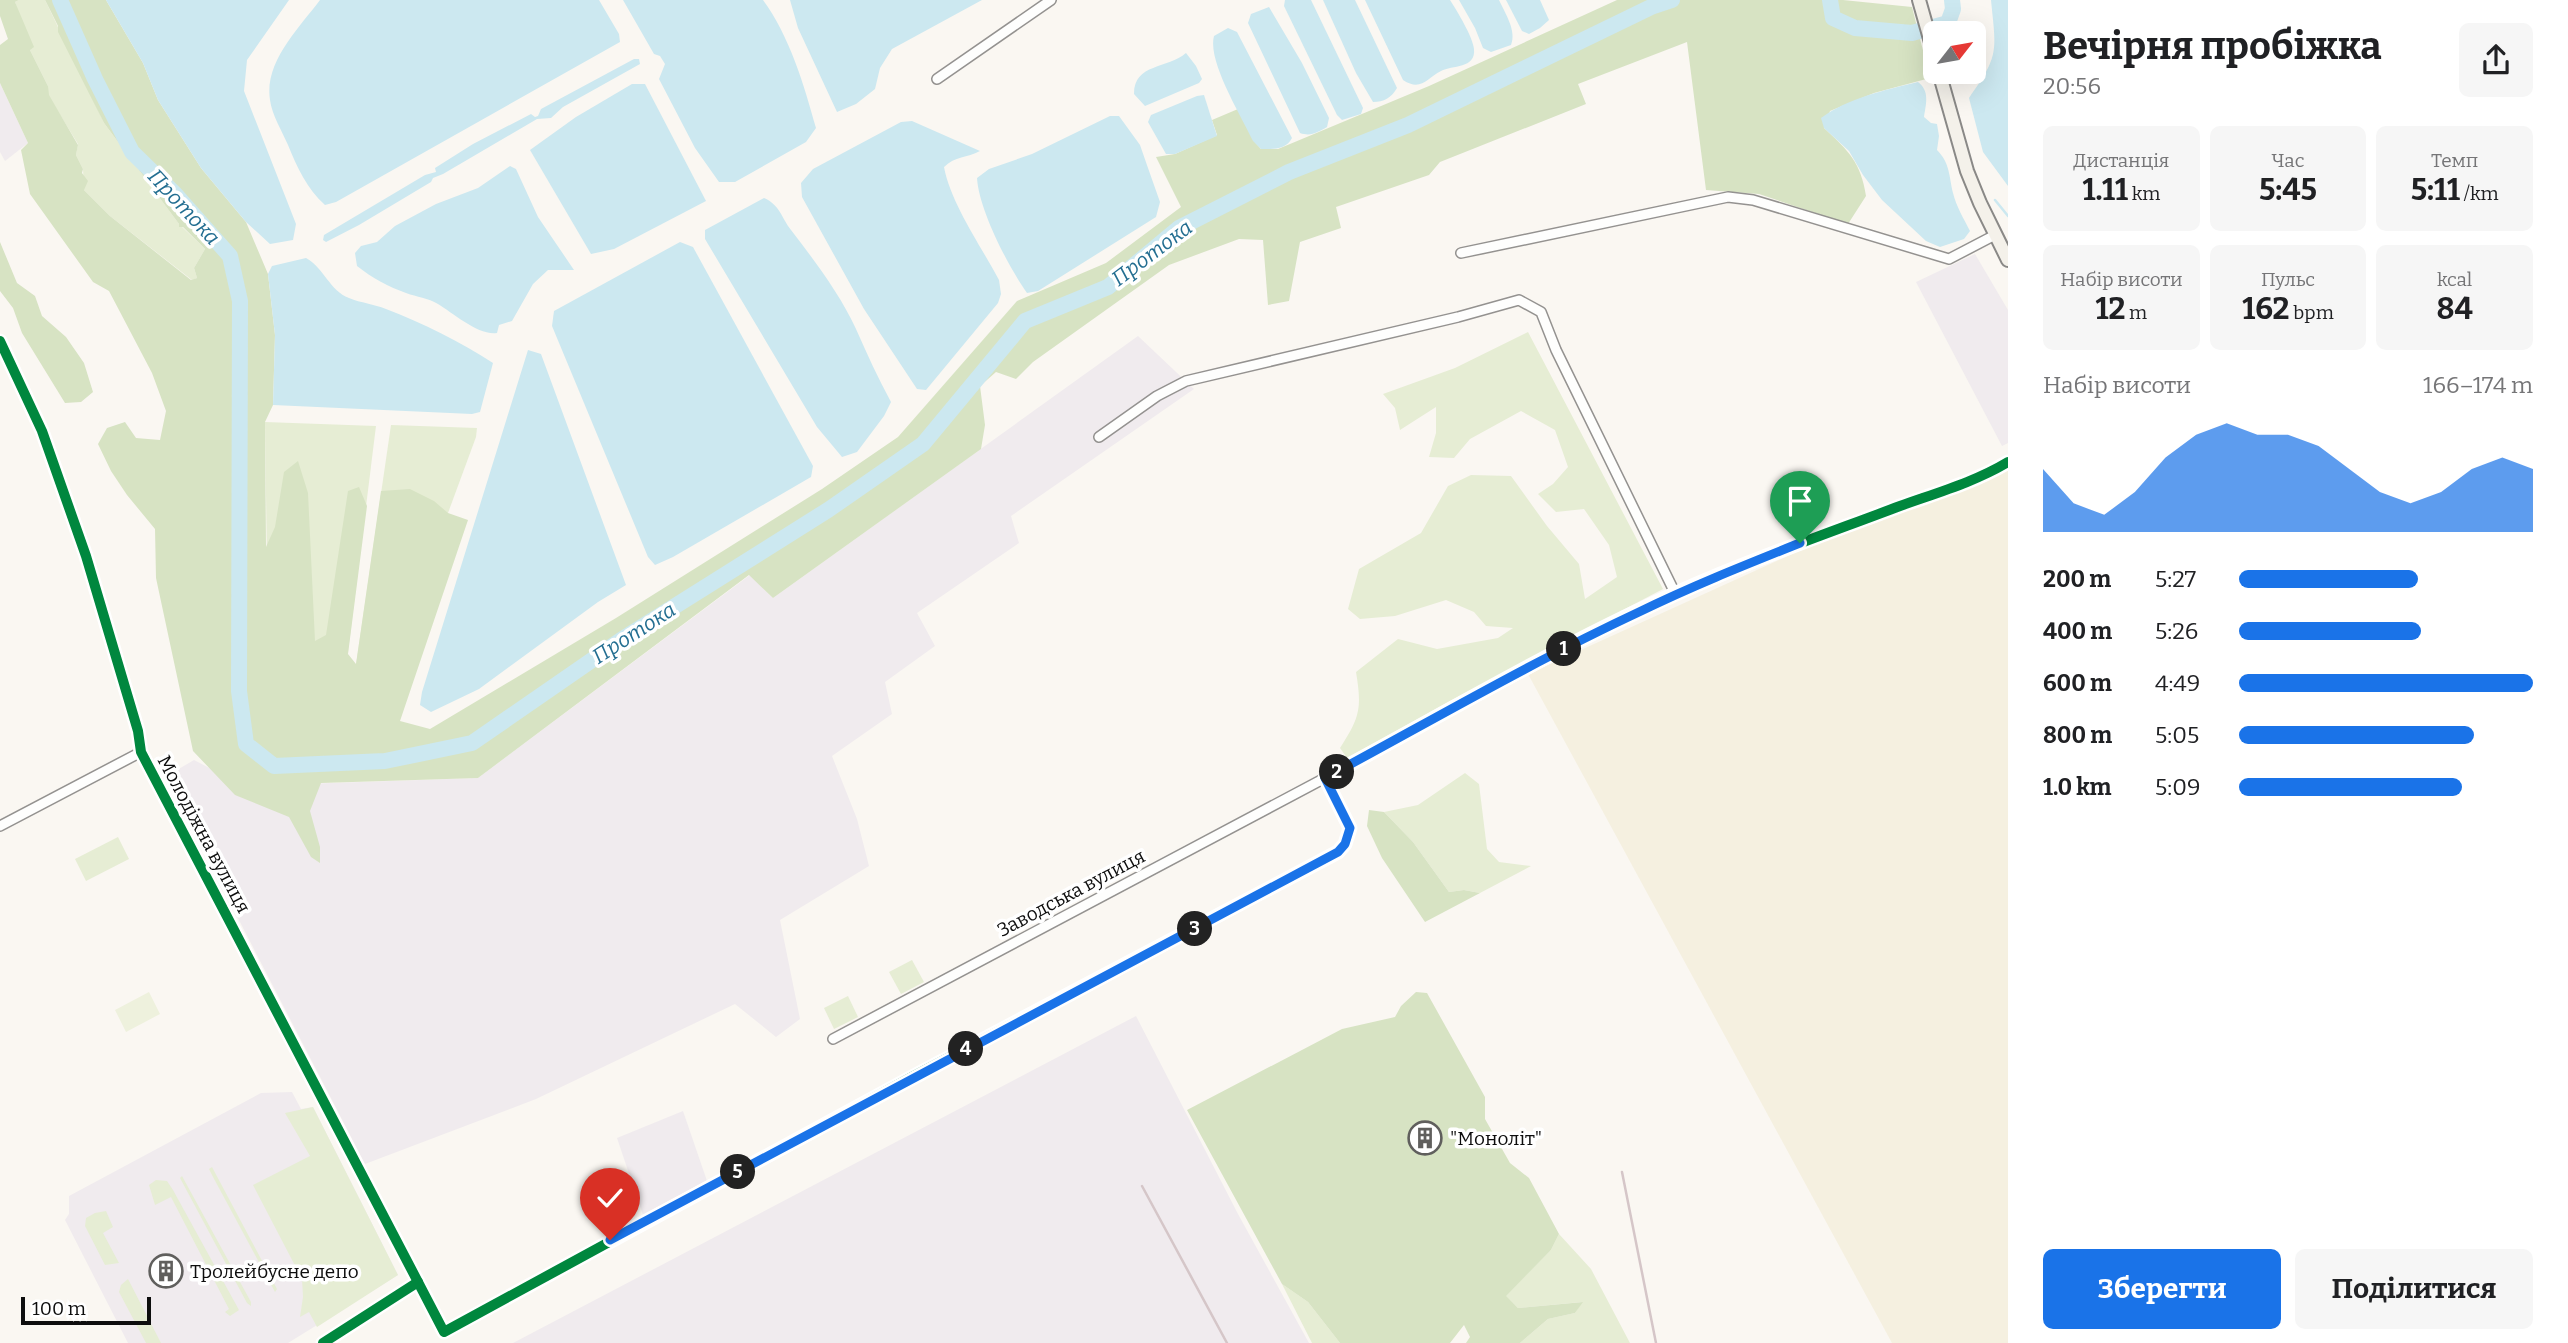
<!DOCTYPE html>
<html lang="uk">
<head>
<meta charset="utf-8">
<style>
  body { margin:0; font-family:Bitter,serif; background:#f6f6f6; color:#202124; height:100vh; display:flex; flex-direction:column; font-size:26px; white-space:nowrap }
  * { box-sizing:border-box; margin:0 }
  p { font-size:23px; color:#757577 }
  .icon { flex:none; width:38px; height:38px; fill:none; stroke:currentColor; stroke-width:2; stroke-linecap:round; stroke-linejoin:round }
  .map { position:relative; flex:1; overflow:hidden }
  .panel { display:flex; flex-direction:column; background:#fff; width:560px }
  .panel>* { flex:none }
  .needle { width:46px; rotate:59deg }
  .fabs { position:absolute; left:1923px; top:21px; display:grid; gap:14px }
  .fabs a { display:grid; place-items:center; width:63px; height:63px; border-radius:10px; background:#fff; box-shadow:0 7px 28px #0002; font-size:35px }
  .scale { position:absolute; left:21px; bottom:18px; width:130px; box-sizing:border-box; padding-left:7px; border:4px solid #0d0d0d; border-top:0; font-size:19px; line-height:24px; white-space:nowrap; color:#0d0d0d; -webkit-text-stroke:5px #fff; paint-order:stroke }
  .pin { position:absolute; display:grid; place-items:center; width:60px; height:60px; color:#fff; margin:-72px -30px; border-radius:50% 50% 50% 0; rotate:-45deg; box-shadow:0 0 7px #0007 }
  .pin .icon { rotate:45deg }
  .km { position:absolute; width:35px; height:35px; margin:-18px; border-radius:50%; background:#222; color:#fff; font-size:19px; line-height:35px; text-align:center }
  .round { display:grid; place-items:center; flex:none; width:74px; height:74px; border-radius:10px; background:#f6f6f6 }
  .summary { display:flex; align-items:center; justify-content:space-between; height:119px; padding:0 35px }
  h1 { font-size:38px; font-weight:700; line-height:52px }
  .figures { display:grid; grid-template-columns:repeat(3,1fr); gap:10px; height:119px; padding:7px 35px }
  .figures div { display:grid; align-content:center; border-radius:10px; background:#f6f6f6; text-align:center }
  .figures b { font-size:30px; font-weight:700 }
  .figures small { font-size:19px; font-weight:400 }
  .figures p { font-size:19px }
  .chart { height:196px; padding:14px 35px }
  .chart p { display:flex; justify-content:space-between }
  .chart svg { width:100%; height:126px; margin-top:7px; fill:#1a73e8; opacity:.7 }
  .button { display:flex; gap:14px; margin-top:auto; padding:14px 35px }
  .button a { flex:1; height:80px; border-radius:10px; background:#1a73e8; color:#fff; font-size:28px; font-weight:700; line-height:80px; text-align:center }
  .button a+a { background:#f6f6f6; color:#202124 }
  ul { padding:0 35px; list-style:none; font-size:23px }
  li { display:grid; grid-template-columns:112px 84px 1fr; align-items:center; height:52px }
  li i { height:18px; border-radius:9px; background:#1a73e8 }
  main { display:flex; flex:1; min-height:0 }
  .map>svg:first-child { display:block }
</style>
</head>
<body>
<main>
<div class="map">
<svg width="2008" height="1343" viewBox="0 0 2008 1343">
  <rect width="100%" height="100%" fill="#faf7f2"/>
  <g fill="#f0ebee">
    <path d="M0,83L28,143L5,161L0,152Z"/>
    <path d="M1975,254L2008,310V443L2002,446L1916,282Z"/>
    <path d="M1138,336L1194,389L1011,516L1019,543L917,613L935,646L885,682L892,714L832,756L857,819L869,866L780,920L800,1019L776,1037L735,1004L536,1099L365,1164L165,777L194,760L292,811L302,784L478,778L750,575L773,598Z"/>
    <path d="M1136,1016L1238,1214L1309,1343H513Z"/>
    <path d="M292,1092L301,1109L313,1107L398,1275L288,1343H128L65,1220L69,1214V1196L261,1093Z"/>
    <path d="M683,1111L707,1181L643,1215L617,1138Z"/>
  </g>
  <path fill="#f5f0e0" d="M2008,470V1343H1892L1528,674L1812,545Z"/>
  <g fill="#e6edd4">
    <path d="M19,0H45L104,123L179,224L205,249L194,268L197,278L192,280L110,216L84,190L83,169L76,155L78,144L48,95V86L30,50L15,2Z"/>
    <path d="M1528,332L1663,589L1450,701L1347,758L1340,748C1360,717 1362,708 1356,672L1398,639L1437,649L1498,638L1513,628L1486,626L1474,612L1446,600L1395,616L1360,619L1348,609L1359,569L1421,533L1448,486L1471,475L1511,476L1547,526L1579,564L1585,599L1617,577L1609,545L1584,509L1556,512L1538,494L1553,484L1568,467L1555,430L1521,411L1470,439L1454,458L1429,457L1436,433V407L1400,430L1395,408L1383,394L1455,368Z"/>
    <path d="M265,422L376,426L339,724L269,710Z"/>
    <path d="M391,425L477,428L476,437L448,513L346,734Z"/>
    <path d="M1465,773L1479,784L1487,849L1499,862L1531,866L1480,893L1464,890L1449,892L1413,842L1384,812L1418,805Z"/>
    <path d="M118,837L129,859L86,881L75,859Z"/>
    <path d="M912,960L924,982L901,994L889,972Z"/>
    <path d="M848,996L858,1017L834,1029L824,1008Z"/>
    <path d="M313,1107L398,1275L317,1327L309,1312L300,1317L303,1297L302,1279L253,1185L310,1156L285,1113Z"/>
    <path d="M212,1167L277,1289L275,1292L213,1177L209,1169Z"/>
    <path d="M182,1176L251,1302V1306L247,1303L180,1178Z"/>
    <path d="M156,1180L167,1181L173,1190L239,1310L230,1316L225,1312L229,1309L171,1197L155,1205L149,1185Z"/>
    <path d="M106,1211L113,1227L103,1233L119,1263L105,1265L85,1226L86,1218L95,1213Z"/>
    <path d="M1559,1234L1591,1269L1630,1343H1520L1548,1319L1575,1313L1582,1302L1518,1308L1505,1296L1551,1250Z"/>
    <path d="M128,1279L161,1343H146L119,1292L121,1285Z"/>
    <path d="M1282,1284L1308,1302L1340,1343H1312Z"/>
  </g>
  <g fill="#d7e3c3">
    <path d="M0,0H19L15,2L34,47L30,50L48,86L49,95L78,145L76,155L83,169L82,173L88,181L84,190L110,216L191,280L197,278L194,268L205,249L183,227H179V224L104,123L58,32V26L45,0H106L143,63L158,100L201,168L246,222L268,274L275,335L273,405L265,422L266,547L275,527L284,472L298,461L308,493L315,641L326,635L348,491L359,487L367,506L348,654L356,664L381,491L410,489L434,501L448,513L468,520L400,721L430,729L616,618L822,489L898,437L1017,301L1106,263L1181,207L1156,157L1175,154L1217,135L1212,120L1238,109L1254,141L1261,149H1278L1429,86L1617,0H1843L1912,7L1930,78L1874,93L1830,111L1824,128C1849,151 1861,163 1866,196L1848,224L1759,194L1706,190L1687,42L1578,84L1586,104L1440,162L1429,175L1336,207L1341,228L1300,242L1289,301L1268,305L1263,240L1239,239L1169,265L1033,362L1016,379L996,372L980,386L985,425L981,449L773,598L749,575L478,778L321,783L310,811L320,847V863L311,857L289,817L235,795L193,751L156,578L155,529L127,495L111,471L98,444L107,428L125,422L136,438L160,440L166,411L152,373L109,291L93,282L30,194L21,150L28,143L0,83V45L8,39L0,16Z"/>
    <path d="M0,242L17,283L35,296L42,316L66,337L84,363L93,392L81,402L65,403L22,333L13,308L0,291Z"/>
    <path d="M1369,810L1384,812L1413,842L1449,892L1464,890L1480,893L1425,922L1382,858L1367,826Z"/>
    <path d="M1416,992L1427,993L1485,1097V1119L1510,1163L1529,1178L1559,1234L1551,1250L1506,1296L1518,1308L1583,1302L1575,1313L1548,1319L1520,1343H1466L1470,1337L1464,1325L1450,1343H1340L1308,1302L1282,1284L1187,1110L1342,1029L1395,1017L1401,1006Z"/>
  </g>
  <path fill="#eef1dd" d="M149,992L160,1014L126,1032L115,1010Z"/>
  <g fill="#cce8f0">
    <path d="M106,0H289L247,60L244,91L296,224L293,240L270,244L246,222L201,168L158,100L143,63Z"/>
    <path d="M320,0H599L619,34L620,42L336,202L325,205C307,189 297,167 288,145C282,131 272,115 270,100C264,62 299,28 320,0Z"/>
    <path d="M623,0H763C790,37 804,85 816,128L806,142L735,182H719L695,148L659,79L665,64L660,56L654,54Z"/>
    <path d="M790,0H982L892,49L880,68L875,89L856,104L837,112L798,28Z"/>
    <path d="M1285,0H1311L1363,108L1361,114L1342,120L1337,115L1284,6Z"/>
    <path d="M1323,0H1355L1397,88C1391,98 1384,102 1373,102L1356,73Z"/>
    <path d="M1365,0H1450C1457,11 1473,37 1474,49C1476,69 1452,65 1441,71C1427,78 1421,92 1403,80Z"/>
    <path d="M1459,0H1499C1505,13 1517,31 1511,45L1491,52L1483,48L1475,28Z"/>
    <path d="M1506,0H1540L1549,20L1540,28L1529,34L1522,31Z"/>
    <path d="M1991,0H2008V186L1983,152L1969,98C2000,55 1996,51 1991,0Z"/>
    <path d="M1269,7L1302,63L1329,118L1327,127C1318,132 1311,137 1300,133L1248,23L1251,14Z"/>
    <path d="M1228,28L1237,32L1292,138C1286,150 1273,149 1261,149L1253,141C1242,117 1207,61 1214,36Z"/>
    <path d="M1186,53L1196,66L1202,79L1199,83L1145,106L1134,94C1134,63 1168,69 1186,53Z"/>
    <path d="M634,59H639L640,64L563,107L551,118L537,119L443,174L433,178L431,182L359,225L326,242L323,240L324,235L425,175L436,172L435,168L473,144L531,114L535,117L538,116L541,109Z"/>
    <path d="M1918,82C1930,91 1926,104 1924,117L1931,123L1937,124L1939,136L1937,150C1950,163 1949,176 1953,193C1956,206 1964,219 1970,231L1964,239L1940,247L1926,241L1882,200L1863,175L1849,151L1824,128L1821,118C1848,98 1885,90 1918,82Z"/>
    <path d="M632,84H645L706,201L614,249L591,254L530,150L576,117Z"/>
    <path d="M1204,95L1217,136L1175,154H1166L1148,122L1151,115L1197,96Z"/>
    <path d="M1110,116H1119L1140,145L1148,168L1160,202L1156,217L1038,291L1027,293C1008,266 979,210 977,178L989,169L1032,154Z"/>
    <path d="M912,121L980,151C967,158 955,156 944,167C951,204 981,246 999,280L1001,294L998,303L926,390L917,389L864,309L802,197L801,183L813,169L901,122Z"/>
    <path d="M510,166L516,169L538,217L574,270H548L533,284L512,321L499,325L497,333C479,336 453,313 438,304C428,298 417,297 406,293C389,287 372,278 357,266L355,253L361,246L377,242L395,226L436,204L478,188Z"/>
    <path d="M764,198C780,205 781,217 791,230C814,260 840,294 856,329C867,354 878,378 891,402L884,416L857,452L842,457L817,427L705,239V230Z"/>
    <path d="M680,242L693,247L813,466L811,477L673,557L655,565L648,557L552,326L554,311Z"/>
    <path d="M306,258C324,268 330,291 349,298C361,303 374,304 386,309C423,323 461,342 493,363L480,412L472,414L273,405L275,335L268,274L272,266Z"/>
    <path d="M528,350L541,354L626,585L598,602L479,689L431,712L420,705L422,692Z"/>
  </g>
  <g fill="none" stroke-linecap="round" stroke-linejoin="round">
    <path stroke="#cce8f0" stroke-width="2.5" d="M1995,200L2008,216"/>
    <g stroke="#cce8f0" stroke-width="16">
      <path d="M60,0L95,79L132,152L176,195L230,256L240,301L239,691L246,744L274,766L385,761L472,743L621,640L828,510L923,444L1025,321L1108,287L1179,228L1289,172L1408,125L1651,7L1672,0"/>
      <path d="M1830,0L1833,18L1855,28L1912,33L1948,23L1953,9L1952,0"/>
    </g>
    <defs>
      <g id="street">
        <path d="M937,79L1051,0"/>
        <path d="M1461,253L1728,197L1753,200L1949,259L1995,235"/>
        <path d="M0,341L42,431L86,556L138,731L141,752L418,1282"/>
        <path d="M1099,437L1157,396L1186,381L1458,317L1519,300L1541,312L1556,350L1676,595"/>
        <path d="M0,826L141,752"/>
        <path d="M833,1039L1325,778"/>
        <path d="M323,1343L418,1282L444,1332L912,1077L1338,852L1345,844L1350,828L1325,778C1454,709 1581,632 1716,576C1777,551 1839,529 1900,506C1936,493 1975,482 2008,462"/>
      </g>
      <g id="secondary">
        <path d="M1919,0L1936,60"/>
        <path d="M1939,72L1967,171L1980,203L2008,260"/>
      </g>
    </defs>
    <use href="#street" stroke="#949290" stroke-width="12"/>
    <use href="#secondary" stroke="#8a8987" stroke-width="16"/>
    <use href="#street" stroke="#fefefd" stroke-width="9"/>
    <use href="#secondary" stroke="#f4f1ea" stroke-width="12"/>
    <g stroke="#d5c6c8" stroke-width="2.5">
      <path d="M1622,1172L1656,1343"/>
      <path d="M1142,1186L1227,1343"/>
    </g>
    <defs>
      <g id="cycleway">
        <path d="M0,341L42,431L86,556L138,731L141,752L418,1282"/>
        <path d="M323,1343L418,1282L444,1332L912,1077L1338,852L1345,844L1350,828L1325,778C1454,709 1581,632 1716,576C1777,551 1839,529 1900,506C1936,493 1975,482 2008,462"/>
      </g>
    </defs>
    <use href="#cycleway" stroke="#fff" stroke-width="15"/>
    <use href="#cycleway" stroke="#00873e" stroke-width="10"/>
  </g>
  <g fill="none" stroke-linecap="round" stroke-linejoin="round">
    <defs>
      <path id="route" d="M610,1240L1338,852L1345,844L1350,828L1325,778C1429,722 1532,662 1639,612C1692,586 1745,565 1800,543"/>
    </defs>
    <use href="#route" stroke="#fff" stroke-width="14"/>
    <use href="#route" stroke="#1a73e8" stroke-width="9"/>
  </g>
  <defs>
    <symbol id="building-ring" viewBox="-11 -11 22 22"><circle r="9.5" fill="#fff" stroke="#605f5d" stroke-width="1.5"/><path d="M-4-6H4V6H1V3H-1V6H-4ZM-2.5-4.3h1.7v1.8h-1.7ZM.8-4.3h1.7v1.8H.8ZM-2.5-1h1.7V.8h-1.7ZM.8-1h1.7V.8H.8Z" fill="#605f5d"/></symbol>
  </defs>
  <g fill-rule="evenodd">
    <use href="#building-ring" x="1406" y="1119" width="38" height="38"/>
    <use href="#building-ring" x="147" y="1252" width="38" height="38"/>
  </g>
  <g text-anchor="middle" dominant-baseline="central" stroke-width="7" stroke-linejoin="round" paint-order="stroke">
    <g font-size="19" fill="#0d0d0d" stroke="#fff">
      <text transform="translate(204 834) rotate(62)">Молодіжна вулиця</text>
      <text transform="translate(1071 893) rotate(-28)">Заводська вулиця</text>
    </g>
    <g font-size="19" fill="#0d0d0d" stroke="#fff" text-anchor="start">
      <text x="1450" y="1138">"Моноліт"</text>
      <text x="190" y="1271">Тролейбусне депо</text>
    </g>
    <g font-size="21" font-style="italic" fill="#236e91" stroke="#fff">
      <text transform="translate(184 207) rotate(47)">Протока</text>
      <text transform="translate(1152 253) rotate(-37)">Протока</text>
      <text transform="translate(634 633) rotate(-33)">Протока</text>
    </g>
  </g>
</svg>
<div class="fabs">
<a><svg class="needle" viewBox="-14 -14 28 28"><path d="M0-13l5 13h-10z" fill="#e53935"/><path d="M0 13l5-13h-10z" fill="#757577"/></svg></a>
</div>
<div class="scale">100 m</div>
<div class="pin" style="left:1800px;top:543px;background:#1e9e55"><svg class="icon" aria-label="arrive" viewBox="0 0 24 24"><path d="M6 21V4h12l-3 4 3 4H6"/></svg></div>
<div class="pin" style="left:610px;top:1240px;background:#d93025"><svg class="icon" aria-label="check" viewBox="0 0 24 24"><path d="M5 12l5 5 9-10"/></svg></div>
<b class="km" style="left:1564px;top:649px">1</b>
<b class="km" style="left:1337px;top:772px">2</b>
<b class="km" style="left:1195px;top:929px">3</b>
<b class="km" style="left:966px;top:1049px">4</b>
<b class="km" style="left:738px;top:1172px">5</b>
</div>
<section class="panel">
<div class="summary"><div><h1>Вечірня пробіжка</h1><p>20:56</p></div><a class="round"><svg class="icon" aria-label="share" viewBox="0 0 24 24"><path d="M12 15V3M7 8l5-5 5 5M5 13v7h14v-7"/></svg></a></div>
<div class="figures">
<div><p>Дистанція</p><b>1.11<small> km</small></b></div>
<div><p>Час</p><b>5:45</b></div>
<div><p>Темп</p><b>5:11<small> /km</small></b></div>
</div>
<div class="figures">
<div><p>Набір висоти</p><b>12<small> m</small></b></div>
<div><p>Пульс</p><b>162<small> bpm</small></b></div>
<div><p>kcal</p><b>84</b></div>
</div>
<div class="chart"><p><span>Набір висоти</span>166–174 m</p>
<svg viewBox="0 0 160 44" preserveAspectRatio="none"><path d="M0 44V22L10 34L20 38L30 30L40 18L50 10L60 6L70 10L80 10L90 14L100 22L110 30L120 34L130 30L140 22L150 18L160 22V44z"/></svg>
</div>
<ul>
<li><b>200 m</b>5:27<i style="width:61%"></i></li>
<li><b>400 m</b>5:26<i style="width:62%"></i></li>
<li><b>600 m</b>4:49<i style="width:100%"></i></li>
<li><b>800 m</b>5:05<i style="width:80%"></i></li>
<li><b>1.0 km</b>5:09<i style="width:76%"></i></li>
</ul>
<div class="button"><a>Зберегти</a><a>Поділитися</a></div>
</section>
</main>
</body>
</html>
